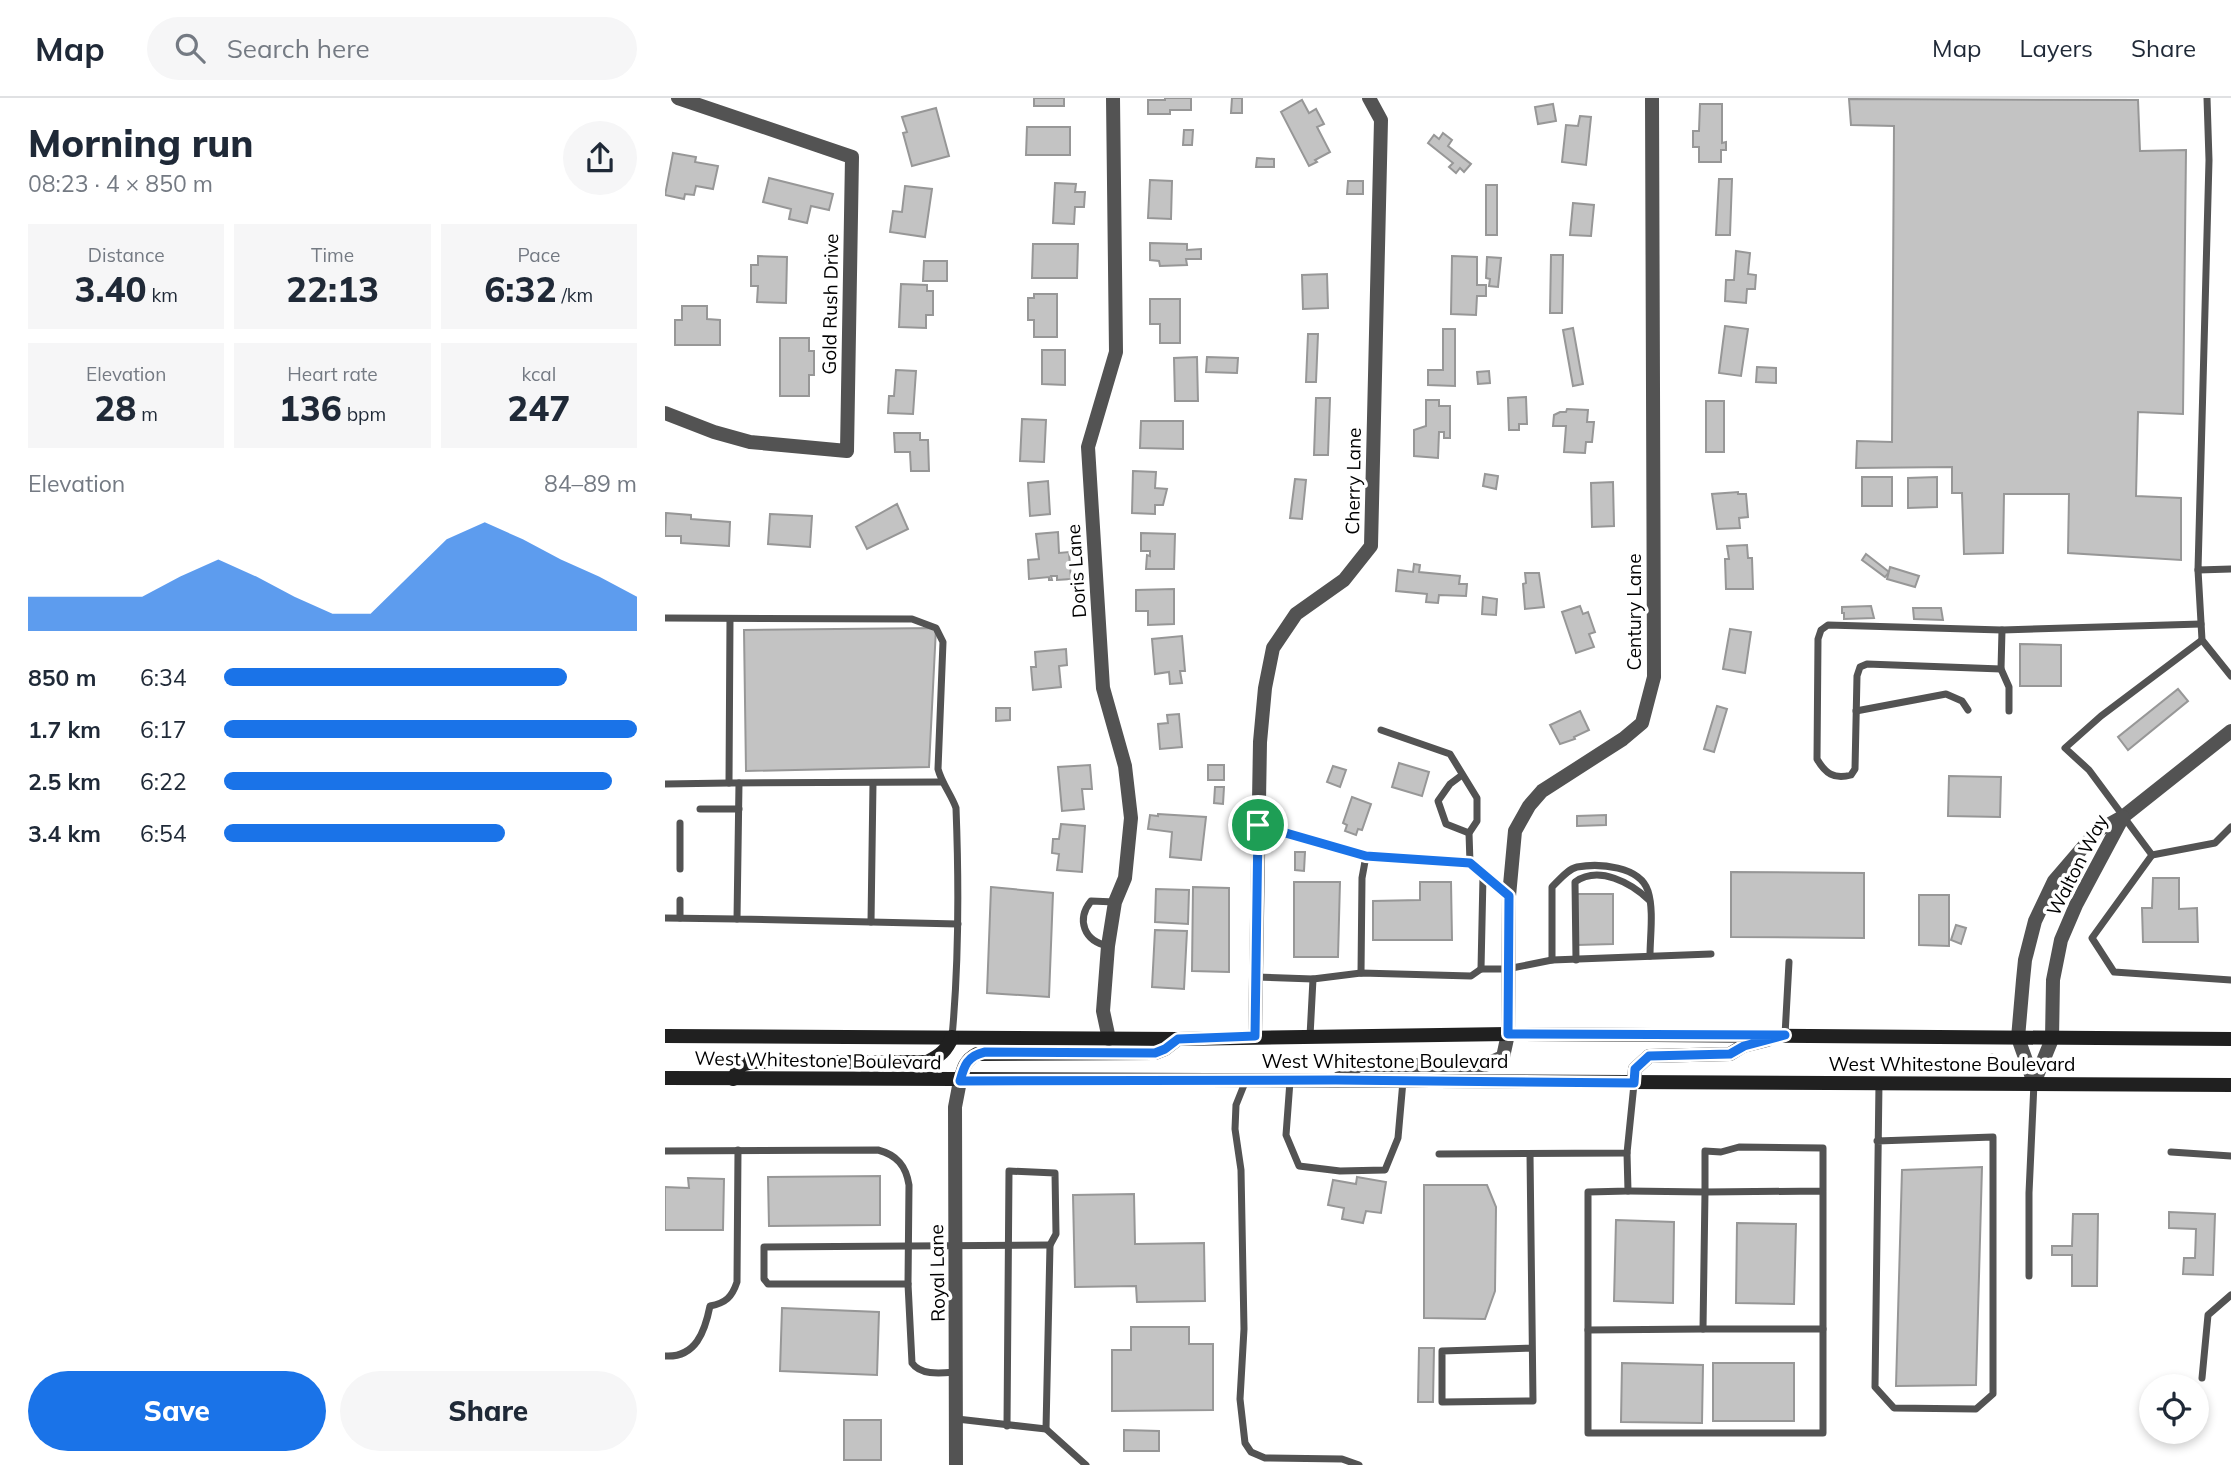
<!DOCTYPE html>
<html lang="en">
<head>
<meta charset="utf-8">
<style>
  body { margin:0; font-family:Mulish,sans-serif; background:#f6f6f7; color:#1f2937; height:100vh; display:flex; flex-direction:column; font-size:26px; white-space:nowrap }
  * { box-sizing:border-box; margin:0 }
  p { font-size:23px; color:#747a83 }
  .icon { flex:none; width:38px; height:38px; fill:none; stroke:currentColor; stroke-width:2; stroke-linecap:round; stroke-linejoin:round }
  .map { position:relative; flex:1; overflow:hidden }
  .drawer { display:flex; flex-direction:column; background:#fff; width:665px }
  .drawer>* { flex:none }
  .fabs { position:absolute; left:1474px; top:1276px; display:grid; gap:14px }
  .fabs a { display:grid; place-items:center; width:70px; height:70px; border-radius:50%; background:#fff; box-shadow:0 4px 10px #0003; font-size:35px }
  .pin { position:absolute; display:grid; place-items:center; width:60px; height:60px; color:#fff; margin:-30px; border:4px solid #fff; border-radius:50%; box-shadow:0 2px 7px #0007 }
  .round { display:grid; place-items:center; flex:none; width:74px; height:74px; border-radius:37px; background:#f6f6f7 }
  .summary { display:flex; align-items:center; justify-content:space-between; height:119px; padding:0 28px }
  h1 { font-size:38px; font-weight:800; line-height:52px }
  .figures { display:grid; grid-template-columns:repeat(3,1fr); gap:10px; height:119px; padding:7px 28px }
  .figures div { display:grid; align-content:center; border-radius:0px; background:#f6f6f7; text-align:center }
  .figures b { font-size:35px; font-weight:800 }
  .figures small { font-size:19px; font-weight:400 }
  .figures p { font-size:19px }
  .chart { height:196px; padding:14px 28px }
  .chart p { display:flex; justify-content:space-between }
  .chart svg { width:100%; height:126px; margin-top:7px; fill:#1a73e8; opacity:.7 }
  .primary-button { display:flex; gap:14px; margin-top:auto; padding:14px 28px }
  .primary-button a { flex:1; height:80px; border-radius:42px; background:#1a73e8; color:#fff; font-size:28px; font-weight:800; line-height:80px; text-align:center }
  .primary-button a+a { background:#f6f6f7; color:#1f2937 }
  ul { padding:0 28px; list-style:none; font-size:23px }
  li { display:grid; grid-template-columns:112px 84px 1fr; align-items:center; height:52px }
  li i { height:18px; border-radius:9px; background:#1a73e8 }
  header { display:flex; align-items:center; gap:42px; box-sizing:border-box; height:98px; padding:0 35px; background:#fff; border-bottom:2px solid #e0e1e3 }
  header strong { font-size:33px }
  nav { display:flex; gap:38px; margin-inline-start:auto; font-size:24px }
  .search { width:490px; height:63px; background:#f6f6f7; display:flex; align-items:center; gap:18px; box-sizing:border-box; padding:0 24px; border-radius:38px; color:#747a83; font-size:26px }
  main { display:flex; flex:1; min-height:0 }
  .map>svg:first-child { display:block }
</style>
</head>
<body>
<header>
<strong>Map</strong>
<div class="search"><svg class="icon" aria-label="search" viewBox="0 0 24 24"><circle cx="10" cy="10" r="6"/><path d="M15 15l6 6"/></svg>Search here</div>
<nav><a>Map</a><a>Layers</a><a>Share</a></nav>
</header>
<main>
<section class="drawer">
<div class="summary"><div><h1>Morning run</h1><p>08:23 · 4 × 850 m</p></div><a class="round"><svg class="icon" aria-label="share" viewBox="0 0 24 24"><path d="M12 15V3M7 8l5-5 5 5M5 13v7h14v-7"/></svg></a></div>
<div class="figures">
<div><p>Distance</p><b>3.40<small> km</small></b></div>
<div><p>Time</p><b>22:13</b></div>
<div><p>Pace</p><b>6:32<small> /km</small></b></div>
</div>
<div class="figures">
<div><p>Elevation</p><b>28<small> m</small></b></div>
<div><p>Heart rate</p><b>136<small> bpm</small></b></div>
<div><p>kcal</p><b>247</b></div>
</div>
<div class="chart"><p><span>Elevation</span>84–89 m</p>
<svg viewBox="0 0 160 44" preserveAspectRatio="none"><path d="M0 44V32L10 32L20 32L30 32L40 25L50 19L60 25L70 32L80 38L90 38L100 25L110 12L120 6L130 12L140 19L150 25L160 32V44z"/></svg>
</div>
<ul>
<li><b>850 m</b>6:34<i style="width:83%"></i></li>
<li><b>1.7 km</b>6:17<i style="width:100%"></i></li>
<li><b>2.5 km</b>6:22<i style="width:94%"></i></li>
<li><b>3.4 km</b>6:54<i style="width:68%"></i></li>
</ul>
<div class="primary-button"><a>Save</a><a>Share</a></div>
</section>
<div class="map">
<svg width="1566" height="1367" viewBox="0 0 1566 1367">
  <rect width="100%" height="100%" fill="#fff"/>
  <g fill="#c3c3c3" stroke="#979797" stroke-width="2">
    <rect x="369" y="0" width="30" height="8"/>
    <path d="M500,0H526V12H505V16H483V2H500Z"/>
    <path d="M567,0H577V15H566Z"/>
    <path d="M1184,1L1473,2L1475,53L1521,52L1518,316L1473,314L1471,398L1516,400V462L1403,455L1404,396H1339L1338,455L1299,456L1297,395H1287V369L1191,370L1192,343L1227,344L1229,28L1186,27Z"/>
    <path d="M637,2L644,15L651,11L659,26L652,29L665,54L650,62L652,64L644,68L616,14Z"/>
    <path d="M888,6L891,23L873,26L870,9Z"/>
    <path d="M1035,6H1057V45L1061,44V52H1056V64H1034V49H1028V33H1034Z"/>
    <path d="M271,10L284,58L247,68L238,35L242,34L237,19Z"/>
    <path d="M915,18L926,19L921,67L897,64L901,27L913,28Z"/>
    <path d="M362,29H405V57H361Z"/>
    <path d="M519,32H528L527,47H518Z"/>
    <path d="M778,35L787,42L783,48L806,66L799,74L795,70L791,75L784,69L788,65L763,45L769,37L774,41Z"/>
    <path d="M8,55L31,59L30,64L53,68L48,91L31,88L29,97L20,96L19,101L0,97Z"/>
    <path d="M592,60L609,61V69H591Z"/>
    <path d="M104,80L168,96L164,112L146,108L142,125L124,121L126,111L98,104Z"/>
    <path d="M1054,81H1067L1065,137H1051Z"/>
    <path d="M485,82L507,83L506,121L483,120Z"/>
    <path d="M683,83H698V96H682Z"/>
    <path d="M390,85L411,86L410,94H420L419,109H410L409,126L388,125Z"/>
    <rect x="821" y="87" width="11" height="50"/>
    <path d="M240,88L267,91L260,139L225,134L228,113L237,114Z"/>
    <path d="M908,105L929,107L926,138L905,137Z"/>
    <path d="M485,145L522,146V152L536,151V161H521L522,167L495,168L494,163L485,162Z"/>
    <path d="M368,146H413L412,180H367Z"/>
    <path d="M1071,153L1085,155L1083,176L1091,177L1090,191H1082L1081,205L1060,203L1061,182H1069Z"/>
    <path d="M886,157H898L897,215H885Z"/>
    <path d="M93,158L122,159L121,205L92,204L93,188H86V167H93Z"/>
    <path d="M787,158L812,159V187H821V198H812L811,217L786,216Z"/>
    <path d="M822,159L836,160L833,189L824,188L825,181L821,180Z"/>
    <path d="M259,163H282V183H258Z"/>
    <path d="M662,176L663,210L638,211L637,177Z"/>
    <path d="M236,186L262,187V193H268V217H261V230L234,229Z"/>
    <path d="M369,196H392V239H369V222H363V200H369Z"/>
    <path d="M485,201H515V245H495V226H485Z"/>
    <path d="M17,208H42V221L55,222V247H10V222H17Z"/>
    <path d="M1060,228L1083,231L1076,278L1054,275Z"/>
    <path d="M908,230L918,286L908,288L898,232Z"/>
    <path d="M778,231H790V288L763,287V272H778Z"/>
    <path d="M643,236H653L651,284H641Z"/>
    <path d="M115,240H144V253H149V277H144V298H115Z"/>
    <path d="M377,252H400V287L377,286Z"/>
    <path d="M532,259L533,303H510L509,260Z"/>
    <path d="M542,259L573,260L572,275L541,274Z"/>
    <path d="M1092,269L1111,270V285L1091,284Z"/>
    <path d="M231,272L251,273L248,316L223,315L224,298H229Z"/>
    <path d="M824,273L825,285L813,286L812,274Z"/>
    <path d="M861,299L862,326H854V332H844L843,300Z"/>
    <path d="M651,300H665L663,357H649Z"/>
    <path d="M761,302H774V308H785V340H779V334H774L773,360L749,358V332L761,328Z"/>
    <rect x="1041" y="303" width="18" height="51"/>
    <path d="M902,311L923,312L922,324H929L927,344H921L920,355L899,354L901,328H888L889,317L895,314H901Z"/>
    <path d="M357,321L381,322L379,364L355,363Z"/>
    <path d="M476,323H518V351L475,350Z"/>
    <path d="M229,335H255V342H263L264,373H246L245,354H230Z"/>
    <path d="M468,373L491,374L490,390L502,391L498,407H490V416L467,415Z"/>
    <path d="M820,376L833,378L831,391L818,388Z"/>
    <rect x="1197" y="379" width="30" height="29"/>
    <path d="M1272,379V409L1243,410V380Z"/>
    <path d="M630,381L641,382L637,421L625,420Z"/>
    <path d="M383,383L385,416L365,418L363,385Z"/>
    <path d="M948,384L949,428L927,429L926,385Z"/>
    <path d="M1073,394V396H1081L1083,419L1074,420L1075,430L1052,431L1047,396Z"/>
    <path d="M232,406L243,431L202,451L191,429Z"/>
    <path d="M1,415L26,417V421L65,424L64,448L16,445V438H0Z"/>
    <path d="M105,416L147,418L145,449L103,446Z"/>
    <path d="M393,434L394,455L404,454L406,481L392,482V478H386L387,482H384V479L364,481L363,462L374,461L371,436Z"/>
    <path d="M476,435L510,436L509,471H481L482,457L485,458V453H476Z"/>
    <path d="M1082,447L1083,460H1087L1088,491H1061L1060,461H1064L1062,448Z"/>
    <path d="M1201,456L1224,474L1220,479L1197,462Z"/>
    <path d="M749,466L755,467L754,474L795,478L794,486H802L801,498L774,497L773,505L761,504L762,496L731,493L733,472L748,474Z"/>
    <path d="M1225,469L1254,478L1250,489L1222,481Z"/>
    <path d="M860,475H874L879,509L860,511L858,486L861,485Z"/>
    <path d="M509,491V526L483,527V513H471V492Z"/>
    <path d="M818,499L832,501L831,517L817,516Z"/>
    <path d="M915,508L918,516L923,514L930,534L924,536L929,549L911,555L897,514Z"/>
    <path d="M1206,508L1209,520L1179,521V515H1177V509Z"/>
    <path d="M1248,510H1276L1278,522L1249,521Z"/>
    <path d="M271,530L264,669L81,673L79,532Z"/>
    <path d="M1065,531L1086,534L1080,575L1058,571Z"/>
    <path d="M517,538L520,573H515L517,585L505,586L504,574L490,576L487,541Z"/>
    <path d="M1355,546L1396,547V588H1355Z"/>
    <path d="M401,551L402,567L394,568L396,589L368,592L366,569H371L370,554Z"/>
    <path d="M1513,591L1523,603L1463,652L1453,639Z"/>
    <path d="M1052,608L1062,611L1049,654L1039,651Z"/>
    <path d="M331,610H345V622L331,623Z"/>
    <path d="M915,613L924,632L909,639L910,641L895,646L885,627Z"/>
    <path d="M514,616L517,649L495,651L493,626L503,625L502,617Z"/>
    <path d="M734,665L764,674L757,698L727,689Z"/>
    <path d="M425,667L427,691H417L419,711L397,713L393,669Z"/>
    <rect x="543" y="667" width="16" height="15"/>
    <path d="M668,668L681,672L675,689L662,684Z"/>
    <path d="M1284,678L1336,679L1335,719L1283,718Z"/>
    <path d="M550,689H559L558,706L549,705Z"/>
    <path d="M687,699L706,706L697,732L693,731L691,737L680,733L682,727L678,725Z"/>
    <path d="M493,716L541,719L536,762L505,759L507,734L483,731L485,717L493,718Z"/>
    <path d="M941,717V727L912,728V718Z"/>
    <path d="M396,726L420,728L417,774L392,772L394,756L387,755L388,741H394Z"/>
    <path d="M630,754H640L639,773L630,772Z"/>
    <path d="M1066,774L1199,775V840L1066,839Z"/>
    <path d="M1488,780H1514V811L1532,810L1533,844H1478L1477,810H1487Z"/>
    <path d="M629,784H675L673,859H629Z"/>
    <path d="M755,784H786L787,842H708V803L755,802Z"/>
    <path d="M326,789L388,795L384,899L322,895Z"/>
    <path d="M528,789L564,790V874L527,873Z"/>
    <path d="M491,791L524,792L523,826L490,824Z"/>
    <path d="M912,796H948V846L912,847Z"/>
    <path d="M1254,797H1284V848L1254,847Z"/>
    <path d="M1291,827L1301,830L1296,846L1286,842Z"/>
    <path d="M490,832L522,833L519,891L487,889Z"/>
    <path d="M1317,1069L1311,1287L1231,1288L1237,1072Z"/>
    <path d="M215,1078V1127L104,1128L103,1079Z"/>
    <path d="M692,1079L721,1084L716,1115L701,1113L698,1125L677,1121L679,1110L663,1107L668,1082L691,1086Z"/>
    <path d="M23,1080L59,1081L58,1132H0V1089L24,1090Z"/>
    <path d="M759,1087H822L831,1109L830,1193L820,1221L759,1220Z"/>
    <path d="M469,1096L470,1146L539,1145L540,1203L472,1204L471,1188L410,1189L408,1097Z"/>
    <path d="M1504,1114L1550,1116L1548,1177L1518,1176L1519,1160H1530L1531,1131L1504,1130Z"/>
    <path d="M1408,1116H1433L1432,1188H1407V1157H1387V1148H1407Z"/>
    <path d="M951,1122L1009,1124L1008,1205L949,1203Z"/>
    <path d="M1072,1125L1131,1126L1129,1206L1071,1205Z"/>
    <path d="M117,1210L214,1214L212,1277L115,1273Z"/>
    <path d="M466,1229H524V1246H548V1312L447,1313V1252H466Z"/>
    <path d="M754,1250H769L768,1304H753Z"/>
    <path d="M957,1265L1038,1267L1037,1325L956,1324Z"/>
    <rect x="1048" y="1265" width="81" height="58"/>
    <rect x="179" y="1322" width="37" height="40"/>
    <path d="M459,1332L494,1333V1353H459Z"/>
  </g>
  <g fill="none" stroke-linecap="round" stroke-linejoin="round">
    <path stroke="#757575" stroke-width="2.5" stroke-dasharray="2 3.5" stroke-linecap="butt" d="M1327,963V954"/>
    <g stroke="#535353" stroke-width="7">
      <path d="M1542,0L1544,62L1533,472L1566,471"/>
      <path d="M1533,472L1537,542L1566,578"/>
      <path d="M0,520L247,521L271,530L278,544L273,671C277,686 286,696 291,710C294,787 294,863 287,939"/>
      <path d="M65,521L64,685L277,684"/>
      <path d="M1337,532L1336,571L1344,589V613"/>
      <path d="M1537,542L1436,618L1400,650L1424,672L1487,757L1427,840L1449,874L1566,882"/>
      <path d="M1336,571L1202,566L1195,569L1192,578L1190,671L1186,677C1169,682 1160,675 1152,661L1153,541L1156,532L1163,527L1337,532L1536,526"/>
      <path d="M1191,613L1281,596L1297,603L1303,612"/>
      <path d="M716,632L785,656L812,700V723L804,735L805,765"/>
      <path d="M797,677L785,686L773,703L781,726L804,735"/>
      <path d="M74,685L72,821L293,826"/>
      <path d="M0,686L64,685"/>
      <path d="M35,711H74"/>
      <path d="M594,728L701,758"/>
      <path d="M1487,757L1550,745L1566,729"/>
      <path d="M15,771V725"/>
      <path d="M15,802V820"/>
      <path d="M0,820L72,821"/>
      <path d="M206,824L208,685"/>
      <path d="M443,848C419,843 411,822 426,803L450,804"/>
      <path d="M887,862V789C894,782 903,771 912,769C934,765 975,768 983,793C989,812 985,838 985,858"/>
      <path d="M911,862L910,784C934,767 966,785 984,802"/>
      <path d="M816,871L818,778"/>
      <path d="M696,875L697,780L701,758L805,765L843,798"/>
      <path d="M591,879L648,881L696,875L806,878L816,871H842L887,862L1046,856"/>
      <path d="M1120,937L1124,864"/>
      <path d="M645,938L648,881"/>
      <path d="M581,982L571,1007L570,1031L576,1072L579,1231L575,1301L580,1345L586,1354L600,1360L677,1361L694,1367"/>
      <path d="M625,983L621,1037L634,1068L675,1073L720,1072L733,1040L738,983"/>
      <path d="M1212,1043L1328,1039V1296L1311,1311L1229,1310L1210,1289L1214,985"/>
      <path d="M0,1053L213,1052C232,1057 241,1068 244,1087L243,1186L247,1265C256,1278 277,1275 292,1274"/>
      <path d="M1506,1054L1566,1058"/>
      <path d="M962,1055L963,1093L923,1094V1335H1158C1158,1240 1158,1145 1158,1050L1074,1049L1056,1054L1040,1053V1094L1158,1093"/>
      <path d="M774,1056L962,1055L969,986"/>
      <path d="M865,1056L868,1303L777,1304V1253L867,1250"/>
      <path d="M963,1093L1040,1094L1038,1231H1158"/>
      <path d="M1364,1178V1095L1369,985"/>
      <path d="M243,1186H103L99,1181V1149L385,1147"/>
      <path d="M923,1232L1038,1231"/>
      <path d="M0,1258C31,1260 40,1233 45,1208C61,1205 67,1199 72,1184L73,1052"/>
      <path d="M1537,1280L1543,1217L1566,1197"/>
      <path d="M292,1321L381,1331L421,1367"/>
      <path d="M342,1328L344,1073L390,1075L391,1136L385,1147L381,1331"/>
    </g>
    <g stroke="#535353" stroke-width="14">
      <path d="M0,315L49,334L85,344L182,353L187,59L13,0"/>
      <path d="M590,938L595,644L600,590L608,550L631,516L679,482L706,448L716,22L704,0"/>
      <path d="M444,941L438,913L443,848L450,804L460,780L466,720L460,668L438,590L423,349L451,254L448,0"/>
      <path d="M671,982L694,967H820L838,959L843,936L844,798L850,733L864,708L877,693L958,641L977,625L989,579L987,0"/>
      <path d="M1369,985L1353,940L1358,882L1360,862L1370,823L1389,783L1432,733L1459,718L1566,633"/>
      <path d="M1369,985L1387,941L1388,882L1396,842L1411,807L1458,719"/>
      <path d="M291,1367L290,1009L295,983"/>
    </g>
    <g stroke="#202020" stroke-width="14">
      <path d="M0,938L513,941L843,936L1566,941"/>
      <path d="M0,980C522,984 1044,981 1566,987"/>
      <path d="M68,981L76,967L88,964H262C275,958 282,952 287,939"/>
      <path d="M295,983C298,971 300,962 312,956L490,955L500,951L513,941"/>
      <path d="M969,985L970,971L984,958L1065,956L1078,948L1102,942"/>
    </g>
  </g>
  <g fill="none" stroke-linecap="round" stroke-linejoin="round">
    <defs>
      <path id="route" d="M593,727L701,758L805,765L844,798L843,936L1120,937L1079,948L1065,956L984,958L970,971L969,985L671,982L295,983C299,968 302,958 320,954L490,955L500,951L513,941L590,938Z"/>
    </defs>
    <use href="#route" stroke="#fff" stroke-width="14"/>
    <use href="#route" stroke="#1a73e8" stroke-width="9"/>
  </g>
  <g text-anchor="middle" dominant-baseline="central" stroke-width="7" stroke-linejoin="round" paint-order="stroke">
    <g font-size="19" fill="#000" stroke="#fff">
      <text transform="translate(165 206) rotate(-89)">Gold Rush Drive</text>
      <text transform="translate(688 383) rotate(-89)">Cherry Lane</text>
      <text transform="translate(411 473) rotate(-94)">Doris Lane</text>
      <text transform="translate(969 514) rotate(-90)">Century Lane</text>
      <text transform="translate(1412 767) rotate(-63)">Walton Way</text>
      <text transform="translate(153 962) rotate(1)">West Whitestone Boulevard</text>
      <text x="720" y="963">West Whitestone Boulevard</text>
      <text x="1287" y="966">West Whitestone Boulevard</text>
      <text transform="translate(272 1175) rotate(-91)">Royal Lane</text>
    </g>
  </g>
</svg>
<div class="fabs">
<a><svg class="icon" aria-label="locate" viewBox="0 0 24 24"><circle cx="12" cy="12" r="6"/><path d="M12 2v4M12 18v4M2 12h4M18 12h4"/></svg></a>
</div>
<div class="pin" style="left:593px;top:727px;background:#1e9e55"><svg class="icon" aria-label="arrive" viewBox="0 0 24 24"><path d="M6 21V4h12l-3 4 3 4H6"/></svg></div>
</div>
</main>
</body>
</html>
